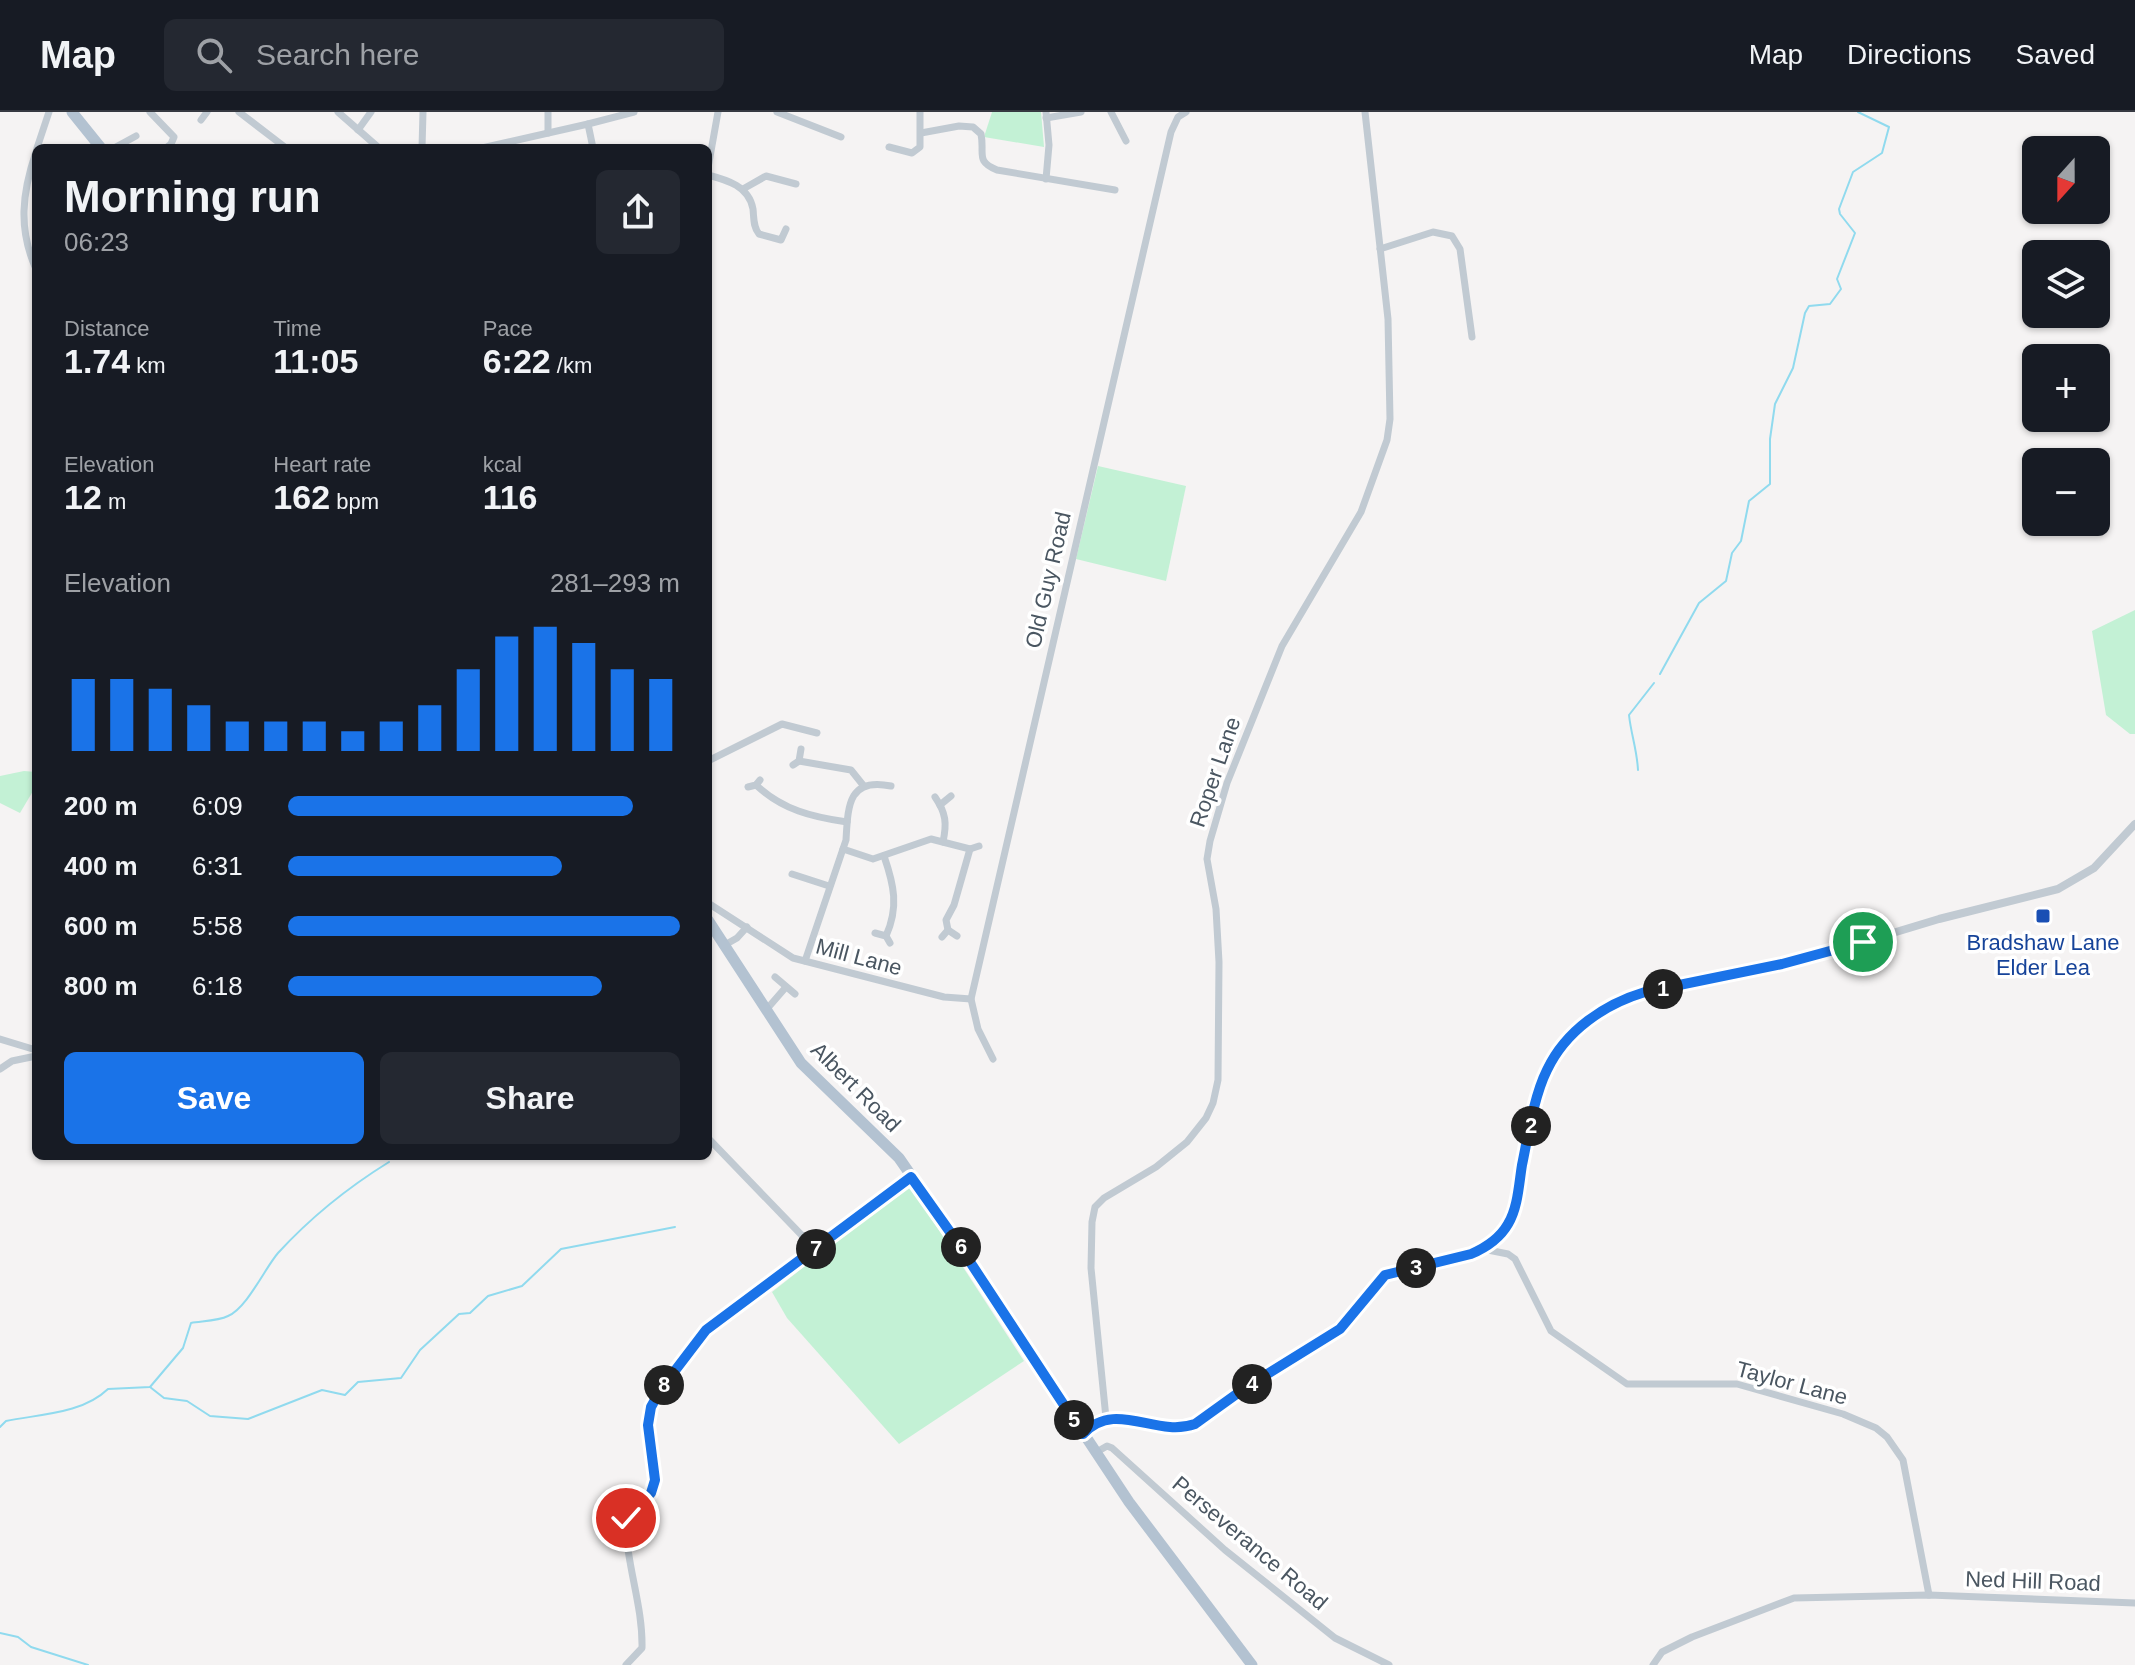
<!DOCTYPE html>
<html lang="en">
<head>
<meta charset="utf-8">
<style>
  body { margin:0; font-family:Arial,sans-serif; background:#242831; color:#f1f3f6; height:100vh; display:flex; flex-direction:column; font-size:30px; white-space:nowrap }
  * { box-sizing:border-box; margin:0 }
  p { font-size:26px; color:#9ea1a6 }
  .icon { flex:none; width:44px; height:44px; fill:none; stroke:currentColor; stroke-width:2; stroke-linecap:round; stroke-linejoin:round }
  .map { position:relative; flex:1; overflow:hidden }
  .drawer { position:absolute; left:32px; top:32px; width:680px; height:1016px; display:flex; flex-direction:column; background:#171b24; border-radius:12px; box-shadow:0 2px 6px #0004 }
  .drawer>* { flex:none }
  .needle { width:52px; rotate:201deg }
  .controls { position:absolute; left:2022px; top:24px; display:grid; gap:16px }
  .controls a { display:grid; place-items:center; width:88px; height:88px; border-radius:12px; background:#171b24; box-shadow:0 2px 6px #0004; font-size:40px }
  .pin { position:absolute; display:grid; place-items:center; width:68px; height:68px; color:#fff; margin:-34px; border:4px solid #fff; border-radius:50%; box-shadow:0 2px 8px #0007 }
  .km { position:absolute; width:40px; height:40px; margin:-20px; border-radius:50%; background:#222; color:#fff; font-size:22px; line-height:40px; text-align:center }
  .round { display:grid; place-items:center; flex:none; width:84px; height:84px; border-radius:12px; background:#242831 }
  .overview { display:flex; align-items:center; justify-content:space-between; height:136px; padding:0 32px }
  h1 { font-size:44px; font-weight:800; line-height:60px }
  .figures { display:grid; grid-template-columns:repeat(3,1fr); gap:12px; height:136px; padding:8px 32px }
  .figures div { display:grid; align-content:center }
  .figures b { font-size:34px; font-weight:800 }
  .figures small { font-size:22px; font-weight:400 }
  .figures p { font-size:22px }
  .chart { height:224px; padding:16px 32px }
  .chart p { display:flex; justify-content:space-between }
  .chart svg { width:100%; height:144px; margin-top:8px; stroke:#1a73e8; stroke-width:6 }
  .action { display:flex; gap:16px; margin-top:auto; padding:16px 32px }
  .action a { flex:1; height:92px; border-radius:12px; background:#1a73e8; color:#fff; font-size:32px; font-weight:800; line-height:92px; text-align:center }
  .action a+a { background:#242831; color:#f1f3f6 }
  ul { padding:0 32px; list-style:none; font-size:26px }
  li { display:grid; grid-template-columns:128px 96px 1fr; align-items:center; height:60px }
  li i { height:20px; border-radius:10px; background:#1a73e8 }
  header { display:flex; align-items:center; gap:48px; box-sizing:border-box; height:112px; padding:0 40px; background:#171b24; border-bottom:2px solid #363941 }
  header strong { font-size:38px }
  nav { display:flex; gap:44px; margin-inline-start:auto; font-size:28px }
  .search { width:560px; height:72px; background:#242831; display:flex; align-items:center; gap:20px; box-sizing:border-box; padding:0 28px; border-radius:12px; color:#9ea1a6; font-size:30px }
  .map>svg:first-child { display:block }
</style>
</head>
<body>
<header>
<strong>Map</strong>
<div class="search"><svg class="icon" aria-label="search" viewBox="0 0 24 24"><circle cx="10" cy="10" r="6"/><path d="M15 15l6 6"/></svg>Search here</div>
<nav><a>Map</a><a>Directions</a><a>Saved</a></nav>
</header>
<div class="map">
<svg width="2135" height="1553" viewBox="0 0 2135 1553">
  <rect width="100%" height="100%" fill="#f5f3f3"/>
  <g fill="#c3f1d5">
    <path d="M992,0H1041L1044,35L984,25Z"/>
    <path d="M1098,354L1186,374L1166,469L1076,447Z"/>
    <path d="M2135,498V622H2130L2106,603L2092,519Z"/>
    <path d="M24,659L36,660V674L20,701L0,691V664Z"/>
    <path d="M909,1072L1024,1249L899,1332L787,1206L772,1180Z"/>
  </g>
  <g fill="none" stroke-linecap="round" stroke-linejoin="round">
    <g stroke="#90daee" stroke-width="2">
      <path d="M1660,562L1699,491L1726,469L1732,441L1741,429L1749,389L1770,372V327L1775,292L1793,256L1805,201L1809,194L1830,192L1841,177L1837,167L1855,121L1840,102L1839,97L1853,60L1882,41L1889,15L1858,0"/>
      <path d="M1638,658C1637,638 1631,622 1629,603L1654,571"/>
      <path d="M150,1275L164,1286L187,1289L210,1304L248,1307L322,1278L345,1283L358,1270L401,1266L420,1238L459,1202L470,1201L488,1184L522,1174L561,1137L675,1115"/>
      <path d="M0,1315L6,1309C40,1302 82,1302 108,1277L150,1275L183,1236L191,1211C203,1209 218,1209 228,1204C247,1196 265,1156 278,1141C311,1105 347,1076 389,1050"/>
      <path d="M0,1521L18,1525L31,1535L88,1553"/>
    </g>
    <g stroke="#c1cad2" stroke-width="7">
      <path d="M150,0L174,25L171,32L166,36"/>
      <path d="M239,0L286,36"/>
      <path d="M338,0L379,36"/>
      <path d="M548,0V21"/>
      <path d="M777,0L841,25"/>
      <path d="M1046,0L1049,33L1046,67"/>
      <path d="M1111,0L1126,29"/>
      <path d="M1046,6L1081,0"/>
      <path d="M201,8L207,0"/>
      <path d="M358,18L371,0"/>
      <path d="M921,21L959,14L973,15L981,22C985,42 975,49 997,58L1115,78"/>
      <path d="M889,35L912,41L920,35V0"/>
      <path d="M37,36L49,0"/>
      <path d="M114,36L136,24"/>
      <path d="M422,36L423,0"/>
      <path d="M482,36L588,12"/>
      <path d="M593,36L588,12L634,0"/>
      <path d="M36,40C22,81 18,117 36,157"/>
      <path d="M708,56L718,0"/>
      <path d="M708,63C727,68 749,74 753,97C754,106 753,115 759,122L781,128L786,117"/>
      <path d="M743,77L766,64L796,72"/>
      <path d="M1380,137L1433,120L1452,124L1460,137L1472,225"/>
      <path d="M708,649L782,612L817,621"/>
      <path d="M799,649L851,658L863,673"/>
      <path d="M793,653L799,649L801,637"/>
      <path d="M756,673C783,698 812,705 847,710"/>
      <path d="M748,675L756,673L760,668"/>
      <path d="M935,685C946,701 947,711 943,730"/>
      <path d="M940,693L951,684"/>
      <path d="M843,737L873,747L931,727L970,737L979,734"/>
      <path d="M884,744C894,773 899,795 886,824"/>
      <path d="M792,762L829,774"/>
      <path d="M708,791L793,846L944,885L971,887"/>
      <path d="M948,818L946,808L954,793L970,737"/>
      <path d="M875,821L886,824L890,831"/>
      <path d="M942,825L948,818L957,824"/>
      <path d="M723,834L737,826L747,815"/>
      <path d="M805,849L846,728C848,694 848,665 891,674"/>
      <path d="M775,865L795,882"/>
      <path d="M766,898L786,875"/>
      <path d="M0,927L36,938"/>
      <path d="M993,947L978,917L971,887L1171,20L1178,5L1186,0"/>
      <path d="M0,957L12,949L36,944"/>
      <path d="M708,1026L815,1137"/>
      <path d="M1483,1137L1508,1142L1515,1147L1551,1219L1627,1272H1737L1843,1302L1876,1316L1887,1325L1903,1348L1929,1483"/>
      <path d="M1106,1306L1091,1156L1092,1110L1095,1095L1104,1086L1156,1055L1187,1030L1206,1006L1213,991L1218,968L1219,850L1216,797L1207,747L1210,729L1227,671L1282,534L1361,400L1387,328L1390,307L1388,207L1365,0"/>
      <path d="M1095,1341L1107,1334L1112,1336L1225,1438L1335,1526L1389,1553"/>
      <path d="M626,1553L642,1536C643,1492 625,1450 626,1406L651,1381L655,1368L648,1313L651,1295L661,1277L706,1218L911,1065"/>
      <path d="M1653,1553L1662,1540L1692,1525L1794,1486L1929,1483L2135,1491"/>
    </g>
    <path stroke="#c1cad2" stroke-width="8" d="M1083,1322L1093,1311L1106,1306L1177,1316L1195,1312L1245,1276L1340,1217L1385,1163L1464,1145L1483,1137L1510,1110L1546,958L1581,915L1606,895L1645,880L1810,846L1939,807L2058,777L2094,756L2135,712"/>
    <g stroke="#b3c2d1" stroke-width="11">
      <path d="M72,0L101,36"/>
      <path d="M708,808L801,951L899,1046L955,1127L1129,1390L1252,1553"/>
    </g>
  </g>
  <g fill="none" stroke-linecap="round" stroke-linejoin="round">
    <defs>
      <path id="route" d="M626,1406L651,1381L655,1368L648,1313L651,1295L661,1277L706,1218L911,1065L955,1127L1083,1322C1116,1287 1155,1326 1195,1312L1245,1276L1340,1217L1385,1163L1471,1142C1485,1136 1500,1126 1508,1112C1518,1096 1519,1071 1522,1053C1528,1024 1534,984 1547,958C1566,918 1605,892 1645,880L1782,852L1863,830"/>
    </defs>
    <use href="#route" stroke="#fff" stroke-width="16"/>
    <use href="#route" stroke="#1a73e8" stroke-width="10"/>
  </g>
  <rect fill="#1a4fb4" stroke="#fff" stroke-width="3" x="2035" y="796" width="16" height="16" rx="4"/>
  <g text-anchor="middle" dominant-baseline="central" stroke-width="7" stroke-linejoin="round" paint-order="stroke">
    <g font-size="22" fill="#4a5661" stroke="#fff">
      <text transform="translate(1048 468) rotate(-77)">Old Guy Road</text>
      <text transform="translate(1215 660) rotate(-71)">Roper Lane</text>
      <text transform="translate(859 845) rotate(15)">Mill Lane</text>
      <text transform="translate(856 975) rotate(45)">Albert Road</text>
      <text transform="translate(1792 1271) rotate(15)">Taylor Lane</text>
      <text transform="translate(1250 1431) rotate(40)">Perseverance Road</text>
      <text transform="translate(2033 1469) rotate(2)">Ned Hill Road</text>
    </g>
    <g font-size="22" fill="#164399" stroke="#fff">
      <text x="2043" y="830">Bradshaw Lane<tspan x="2043" dy="25">Elder Lea</tspan></text>
    </g>
  </g>
</svg>
<div class="controls">
<a><svg class="needle" viewBox="-14 -14 28 28"><path d="M0-13l5 13h-10z" fill="#e53935"/><path d="M0 13l5-13h-10z" fill="#9ea1a6"/></svg></a>
<a><svg class="icon" aria-label="layers" viewBox="0 0 24 24"><path d="M12 4l9 5-9 5-9-5zM3 14l9 5 9-5"/></svg></a>
<a>+</a>
<a>−</a>
</div>
<div class="pin" style="left:1863px;top:830px;background:#1e9e55"><svg class="icon" aria-label="arrive" viewBox="0 0 24 24"><path d="M6 21V4h12l-3 4 3 4H6"/></svg></div>
<div class="pin" style="left:626px;top:1406px;background:#d93025"><svg class="icon" aria-label="check" viewBox="0 0 24 24"><path d="M5 12l5 5 9-10"/></svg></div>
<b class="km" style="left:1663px;top:877px">1</b>
<b class="km" style="left:1531px;top:1014px">2</b>
<b class="km" style="left:1416px;top:1156px">3</b>
<b class="km" style="left:1252px;top:1272px">4</b>
<b class="km" style="left:1074px;top:1308px">5</b>
<b class="km" style="left:961px;top:1135px">6</b>
<b class="km" style="left:816px;top:1137px">7</b>
<b class="km" style="left:664px;top:1273px">8</b>
<section class="drawer">
<div class="overview"><div><h1>Morning run</h1><p>06:23</p></div><a class="round"><svg class="icon" aria-label="share" viewBox="0 0 24 24"><path d="M12 15V3M7 8l5-5 5 5M5 13v7h14v-7"/></svg></a></div>
<div class="figures">
<div><p>Distance</p><b>1.74<small> km</small></b></div>
<div><p>Time</p><b>11:05</b></div>
<div><p>Pace</p><b>6:22<small> /km</small></b></div>
</div>
<div class="figures">
<div><p>Elevation</p><b>12<small> m</small></b></div>
<div><p>Heart rate</p><b>162<small> bpm</small></b></div>
<div><p>kcal</p><b>116</b></div>
</div>
<div class="chart"><p><span>Elevation</span>281–293 m</p>
<svg viewBox="0 0 160 44" preserveAspectRatio="none"><path d="M5 44V22M15 44V22M25 44V25M35 44V30M45 44V35M55 44V35M65 44V35M75 44V38M85 44V35M95 44V30M105 44V19M115 44V9M125 44V6M135 44V11M145 44V19M155 44V22"/></svg>
</div>
<ul>
<li><b>200 m</b>6:09<i style="width:88%"></i></li>
<li><b>400 m</b>6:31<i style="width:70%"></i></li>
<li><b>600 m</b>5:58<i style="width:100%"></i></li>
<li><b>800 m</b>6:18<i style="width:80%"></i></li>
</ul>
<div class="action"><a>Save</a><a>Share</a></div>
</section>
</div>
</body>
</html>
